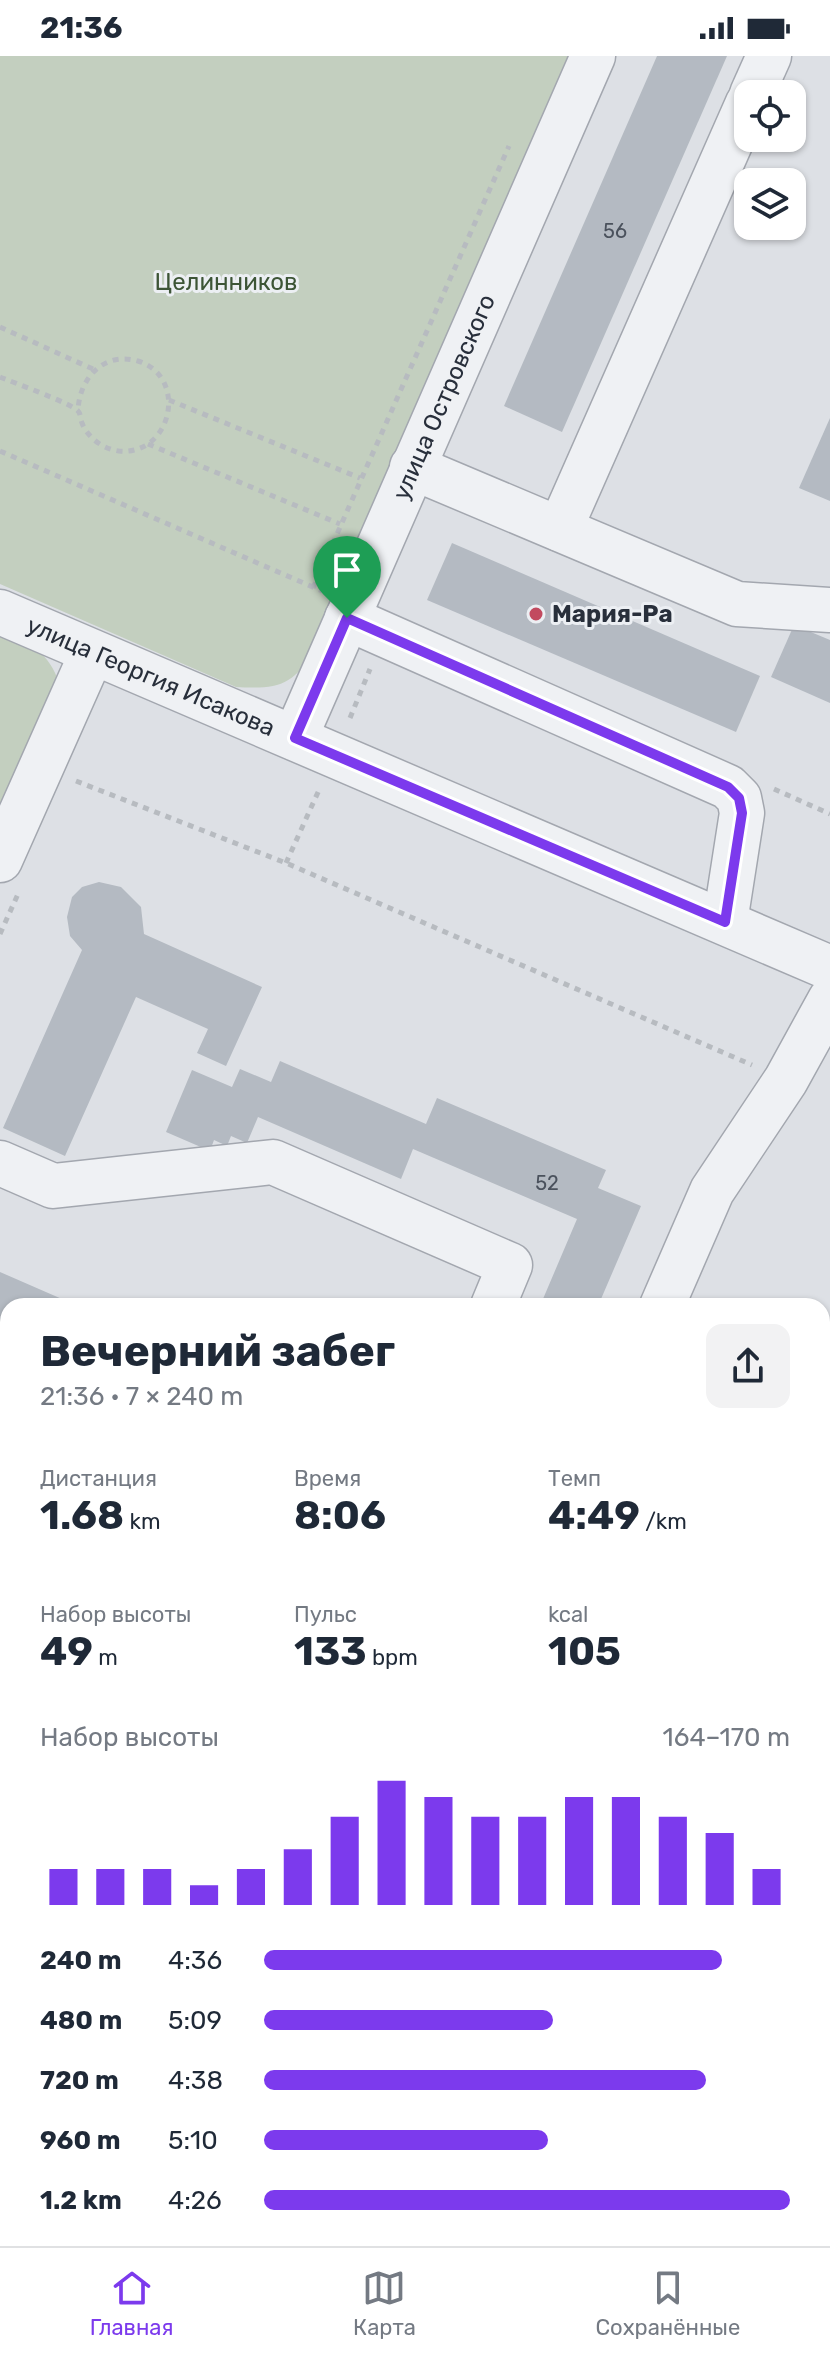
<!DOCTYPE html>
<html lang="ru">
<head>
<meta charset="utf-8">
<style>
  body { margin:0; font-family:Rubik,sans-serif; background:#f2f2f3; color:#1f2937; height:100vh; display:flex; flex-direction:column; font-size:30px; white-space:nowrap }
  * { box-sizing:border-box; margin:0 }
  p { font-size:26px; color:#747a83 }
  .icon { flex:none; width:44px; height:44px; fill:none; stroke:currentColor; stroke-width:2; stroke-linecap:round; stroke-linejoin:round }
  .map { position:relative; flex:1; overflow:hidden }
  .side { position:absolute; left:0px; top:1242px; width:830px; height:948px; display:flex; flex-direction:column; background:#fff; border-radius:24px 24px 0 0; box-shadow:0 2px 6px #0004 }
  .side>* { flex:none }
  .controls { position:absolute; left:734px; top:24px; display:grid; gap:16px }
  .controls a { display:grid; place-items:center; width:72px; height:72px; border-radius:16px; background:#fff; box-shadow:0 2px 6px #0004; font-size:40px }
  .pin { position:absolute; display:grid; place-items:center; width:68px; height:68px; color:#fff; margin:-82px -34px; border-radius:50% 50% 50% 0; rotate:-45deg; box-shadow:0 0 8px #0007 }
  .pin .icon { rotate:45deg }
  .round { display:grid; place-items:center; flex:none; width:84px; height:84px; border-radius:16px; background:#f2f2f3 }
  .head { display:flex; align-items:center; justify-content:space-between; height:136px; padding:0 40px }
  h1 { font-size:44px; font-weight:700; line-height:60px }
  .stats { display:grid; grid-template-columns:repeat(3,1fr); gap:12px; height:136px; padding:8px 40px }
  .stats div { display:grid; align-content:center }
  .stats b { font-size:40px; font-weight:700 }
  .stats small { font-size:22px; font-weight:400 }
  .stats p { font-size:22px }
  .chart { height:224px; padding:16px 40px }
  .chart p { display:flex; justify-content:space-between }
  .chart svg { width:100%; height:144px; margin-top:8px; stroke:#7c3aed; stroke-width:6 }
  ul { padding:0 40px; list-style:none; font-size:26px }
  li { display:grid; grid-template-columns:128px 96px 1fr; align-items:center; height:60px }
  li i { height:20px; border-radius:10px; background:#7c3aed }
  .status { display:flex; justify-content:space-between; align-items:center; height:56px; padding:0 40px; background:#fff; direction:ltr }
  .status svg { height:22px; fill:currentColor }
  .dock { display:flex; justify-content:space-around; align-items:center; height:112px; border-top:2px solid #e0e1e3; background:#fff; font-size:22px; color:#747a83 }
  .dock a { display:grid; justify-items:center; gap:4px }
  .dock .active { color:#7c3aed }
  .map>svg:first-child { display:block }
</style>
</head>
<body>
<div class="status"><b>21:36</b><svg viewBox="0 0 49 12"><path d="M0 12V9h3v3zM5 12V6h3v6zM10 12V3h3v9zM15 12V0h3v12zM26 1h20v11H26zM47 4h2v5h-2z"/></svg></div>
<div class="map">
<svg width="830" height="2190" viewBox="0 0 830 2190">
  <rect width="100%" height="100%" fill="#dde0e5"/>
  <g fill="#c3cfbf">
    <path d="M0,0H569L314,593C294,631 276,633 236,631L0,528Z"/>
    <path d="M0,576C32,590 48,594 60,629L0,771Z"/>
  </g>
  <g fill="#b4bac2">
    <path d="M657,0H727L562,376L504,350Z"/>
    <path d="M830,362V445L799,432Z"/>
    <path d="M452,487L760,620L736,676L427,544Z"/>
    <path d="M794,569L830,584V647L771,621Z"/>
    <path d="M99,826L121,831L141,851L144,878L262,931L226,1010L197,997L208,973L136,941L65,1100L3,1072L82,894L70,880L67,861L72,841L82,831Z"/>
    <path d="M280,1005L426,1068L437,1042L606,1114L598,1132L641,1150L598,1250H540L577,1163L413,1093L401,1123L258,1061L247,1087L231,1080L227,1090L214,1084L210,1095L166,1076L192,1014L232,1031L240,1013L271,1026Z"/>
    <path d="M0,1216L78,1250H8V1272L0,1269Z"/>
    <path d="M830,1334V1466L822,1485V1353Z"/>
    <path d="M287,2182H377L385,2190H296Z"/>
  </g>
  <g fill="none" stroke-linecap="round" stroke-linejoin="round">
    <defs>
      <g id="minor">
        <path d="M752,38L769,0"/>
        <path d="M412,411L737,548L830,554"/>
        <path d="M560,473L748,47"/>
        <path id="s1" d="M0,556L830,912"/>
        <path d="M347,562L728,731L739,742L742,757L725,866"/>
        <path id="s2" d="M295,682L593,0"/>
        <path d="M0,804L92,597"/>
        <path d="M0,1107L53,1130L273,1106L510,1209L493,1250"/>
        <path d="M662,1250L712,1135L786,1024L830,944"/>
        <path d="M0,1323L8,1305"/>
        <path d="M822,1581L830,1563"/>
        <path d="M822,1908L830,1912"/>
      </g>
    </defs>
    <use href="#minor" stroke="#a3a7af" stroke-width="47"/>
    <g stroke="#b7bbc0" stroke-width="5" stroke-dasharray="6 6" stroke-linecap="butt">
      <path d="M0,271L95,314"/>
      <path d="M0,321C12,326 73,348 78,355C81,358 80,363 82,367C88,382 103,393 119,395C172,400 189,321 138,305C103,295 79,323 78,355"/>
      <path d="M169,344L360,422"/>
      <path d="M148,388L340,468"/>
      <path d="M0,395L322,535"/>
      <path d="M313,532L509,90"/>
      <path d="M350,662L370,613"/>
      <path d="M76,725L286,807L752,1009"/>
      <path d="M774,733L830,758"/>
      <path d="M286,807L319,734"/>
      <path d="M0,878L18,838"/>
    </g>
    <use href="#minor" stroke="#eff1f4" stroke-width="44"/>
  </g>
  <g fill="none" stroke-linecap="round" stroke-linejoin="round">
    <defs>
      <path id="route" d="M347,562L728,731L739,742L742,757L725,866L295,682Z"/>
    </defs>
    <use href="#route" stroke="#fff" stroke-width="16"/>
    <use href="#route" stroke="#7c3aed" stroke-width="10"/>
  </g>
  <circle fill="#c24a5f" stroke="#eceff3" stroke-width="3" cx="536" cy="558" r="8"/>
  <g text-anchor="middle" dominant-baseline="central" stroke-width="6" stroke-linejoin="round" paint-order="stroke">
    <g font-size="20" fill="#4b525d">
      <text x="615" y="175">56</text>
      <text x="547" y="1127">52</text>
    </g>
    <g font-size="24" fill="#3d5536" stroke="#eceff3">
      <text x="226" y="226">Целинников</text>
    </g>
    <g font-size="24" fill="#282f3b" stroke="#eceff3">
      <text stroke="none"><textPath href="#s2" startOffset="372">улица Островского</textPath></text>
      <text stroke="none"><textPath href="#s1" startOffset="164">улица Георгия Исакова</textPath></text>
    </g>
    <g font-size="24" font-weight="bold" fill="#282f3b" stroke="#eceff3" text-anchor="start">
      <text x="552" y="558">Мария-Ра</text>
    </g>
  </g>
</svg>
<div class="controls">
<a><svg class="icon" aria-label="locate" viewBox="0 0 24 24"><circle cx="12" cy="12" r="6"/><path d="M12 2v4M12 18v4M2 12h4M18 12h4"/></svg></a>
<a><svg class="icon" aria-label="layers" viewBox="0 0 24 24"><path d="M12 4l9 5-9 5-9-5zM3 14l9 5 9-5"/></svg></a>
</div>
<div class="pin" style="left:347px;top:562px;background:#1e9e55"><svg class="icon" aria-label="arrive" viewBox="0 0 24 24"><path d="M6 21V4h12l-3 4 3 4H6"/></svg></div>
<section class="side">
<div class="head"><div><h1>Вечерний забег</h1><p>21:36 · 7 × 240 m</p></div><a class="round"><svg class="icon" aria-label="share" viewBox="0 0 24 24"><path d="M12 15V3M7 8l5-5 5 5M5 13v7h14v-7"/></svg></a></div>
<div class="stats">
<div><p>Дистанция</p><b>1.68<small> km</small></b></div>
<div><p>Время</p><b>8:06</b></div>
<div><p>Темп</p><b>4:49<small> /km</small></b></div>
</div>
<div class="stats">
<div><p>Набор высоты</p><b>49<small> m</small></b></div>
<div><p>Пульс</p><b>133<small> bpm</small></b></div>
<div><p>kcal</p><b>105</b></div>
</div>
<div class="chart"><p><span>Набор высоты</span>164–170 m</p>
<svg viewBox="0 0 160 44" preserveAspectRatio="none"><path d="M5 44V33M15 44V33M25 44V33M35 44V38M45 44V33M55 44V27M65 44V17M75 44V6M85 44V11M95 44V17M105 44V17M115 44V11M125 44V11M135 44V17M145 44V22M155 44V33"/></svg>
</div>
<ul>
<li><b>240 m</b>4:36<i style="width:87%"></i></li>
<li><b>480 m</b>5:09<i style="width:55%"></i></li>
<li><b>720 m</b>4:38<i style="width:84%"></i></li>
<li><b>960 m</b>5:10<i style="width:54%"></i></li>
<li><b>1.2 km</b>4:26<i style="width:100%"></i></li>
</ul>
</section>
</div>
<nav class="dock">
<a class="active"><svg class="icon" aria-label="home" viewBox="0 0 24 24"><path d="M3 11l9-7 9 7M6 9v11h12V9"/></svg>Главная</a>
<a><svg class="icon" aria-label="map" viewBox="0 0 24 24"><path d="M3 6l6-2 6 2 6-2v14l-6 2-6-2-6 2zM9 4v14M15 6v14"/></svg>Карта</a>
<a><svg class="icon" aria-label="saved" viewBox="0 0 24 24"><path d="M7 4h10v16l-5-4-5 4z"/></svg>Сохранённые</a>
</nav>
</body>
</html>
